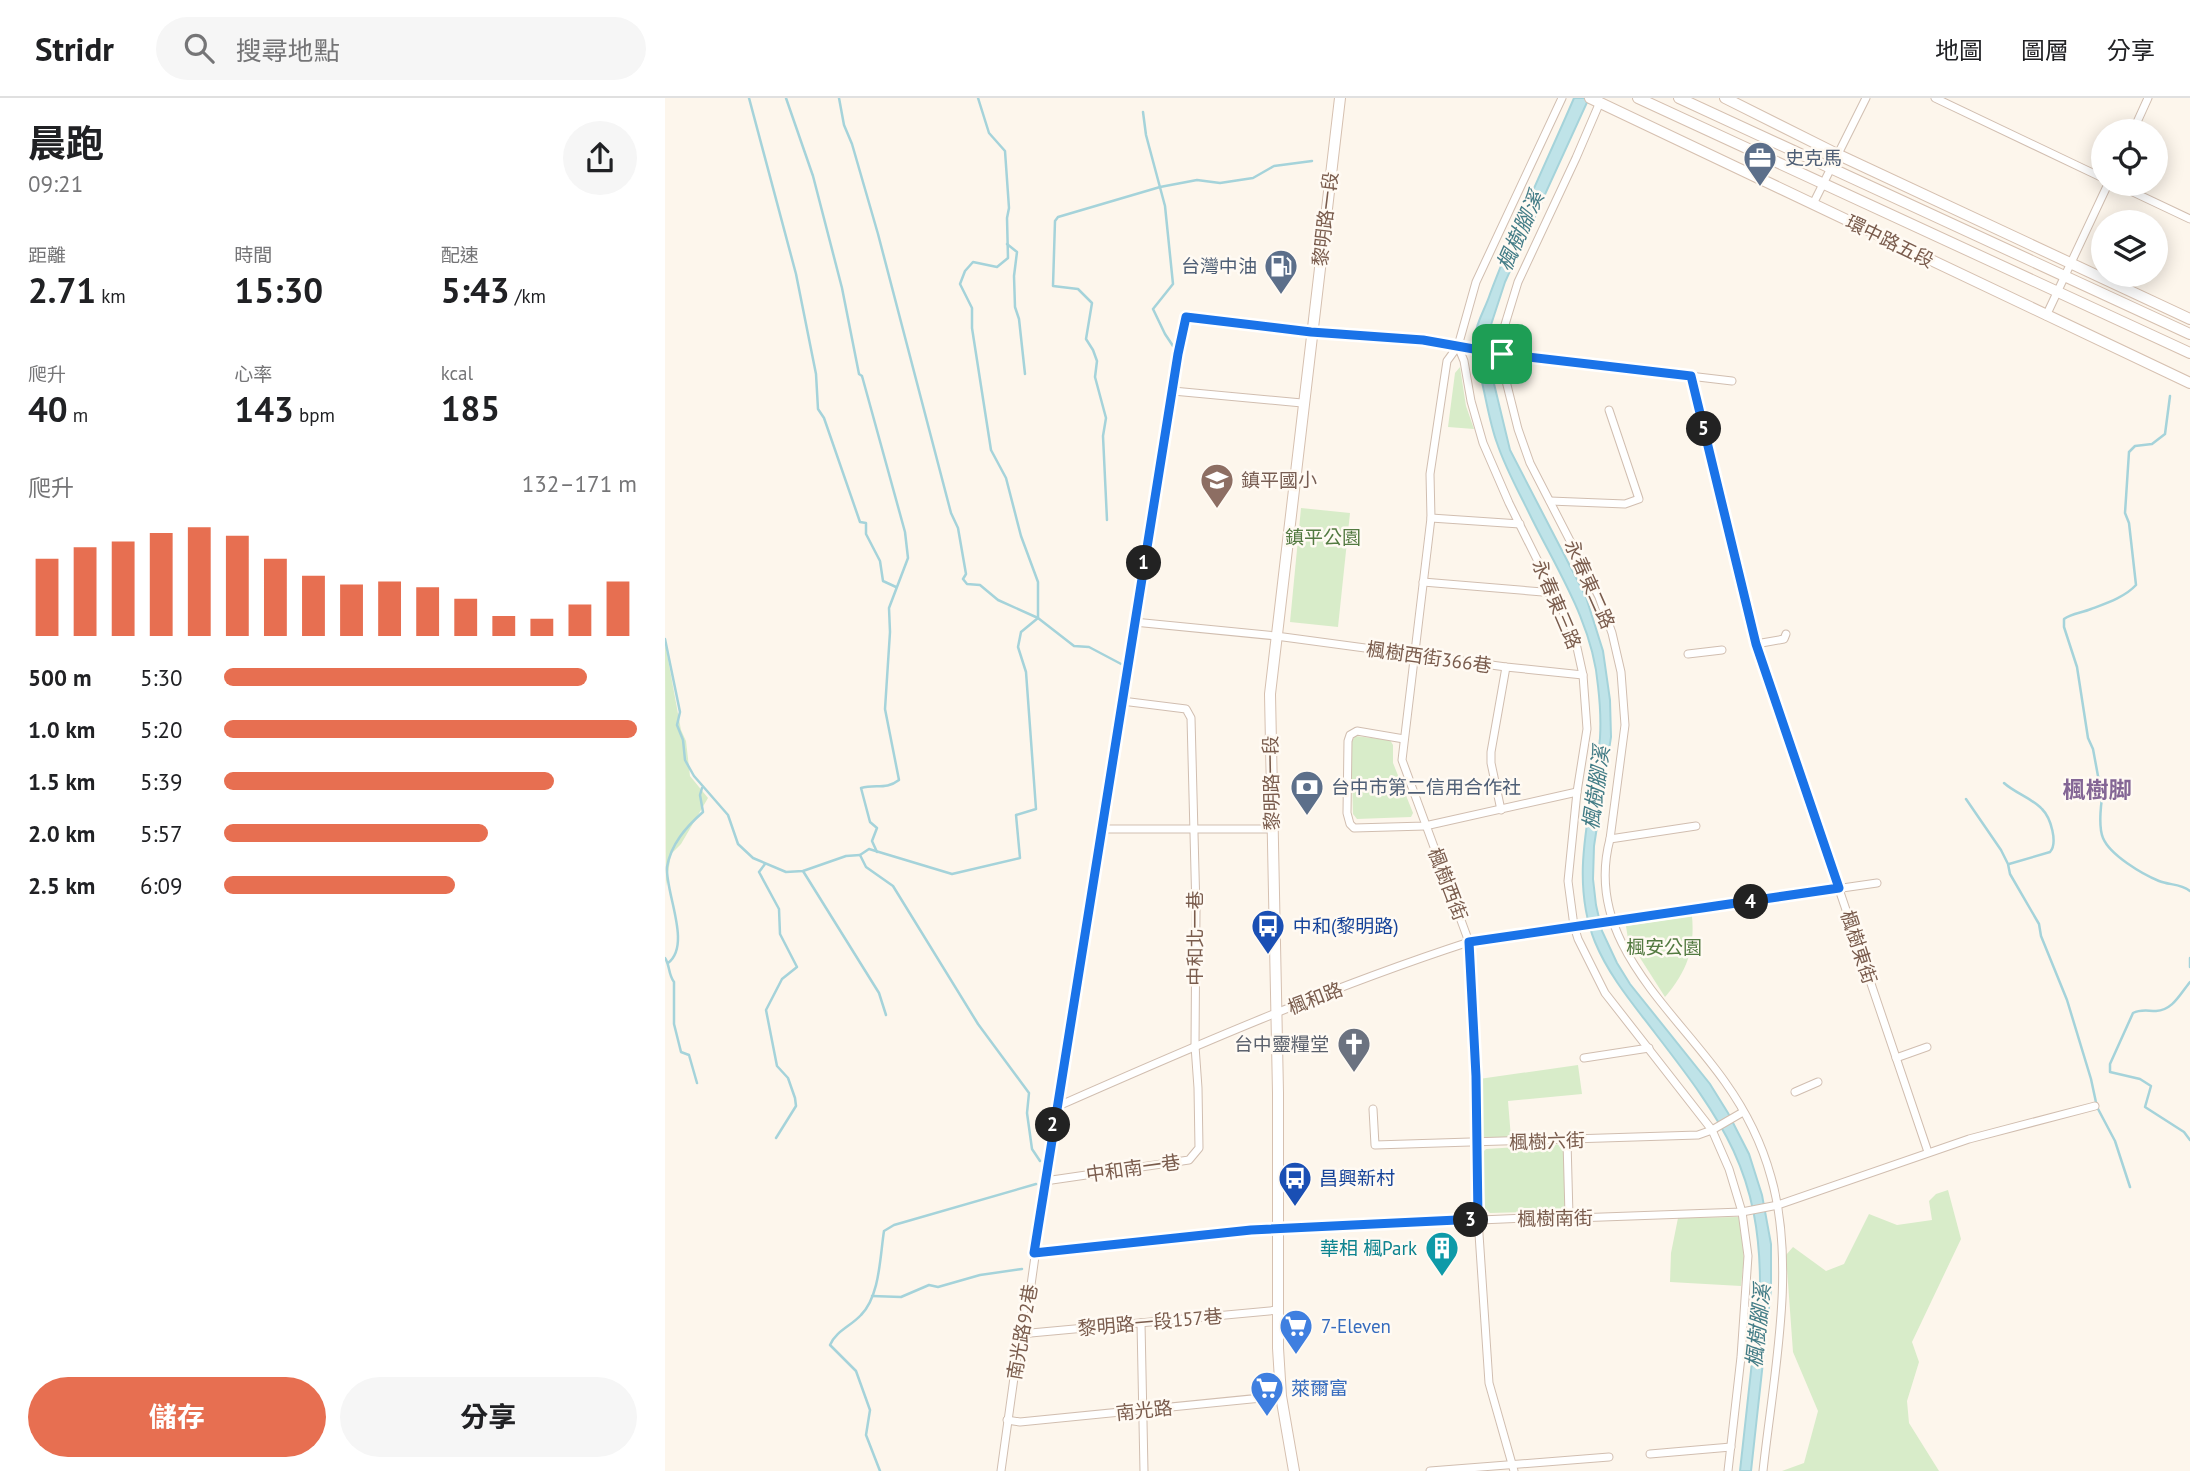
<!DOCTYPE html>
<html lang="zh-TW">
<head>
<meta charset="utf-8">
<style>
  body { margin:0; font-family:"PT Sans","Noto Sans TC",sans-serif; background:#f6f6f6; color:#202124; height:100vh; display:flex; flex-direction:column; font-size:26px; white-space:nowrap }
  * { box-sizing:border-box; margin:0 }
  p { font-size:23px; color:#757577 }
  .icon { flex:none; width:38px; height:38px; fill:none; stroke:currentColor; stroke-width:2; stroke-linecap:round; stroke-linejoin:round }
  .map { position:relative; flex:1; overflow:hidden }
  .sheet { display:flex; flex-direction:column; background:#fff; width:665px }
  .sheet>* { flex:none }
  .buttons { position:absolute; left:1426px; top:21px; display:grid; gap:14px }
  .buttons a { display:grid; place-items:center; width:77px; height:77px; border-radius:50%; background:#fff; box-shadow:0 4px 18px #0003; font-size:35px }
  .pin { position:absolute; display:grid; place-items:center; width:60px; height:60px; color:#fff; margin:-30px; border-radius:14px; box-shadow:0 4px 10px #0006 }
  .km { position:absolute; width:35px; height:35px; margin:-18px; border-radius:50%; background:#222; color:#fff; font-size:19px; line-height:35px; text-align:center }
  .round { display:grid; place-items:center; flex:none; width:74px; height:74px; border-radius:37px; background:#f6f6f6 }
  .head { display:flex; align-items:center; justify-content:space-between; height:119px; padding:0 28px }
  h1 { font-size:38px; font-weight:700; line-height:52px }
  .metrics { display:grid; grid-template-columns:repeat(3,1fr); gap:10px; height:119px; padding:7px 28px }
  .metrics div { display:grid; align-content:center }
  .metrics b { font-size:35px; font-weight:700 }
  .metrics small { font-size:19px; font-weight:400 }
  .metrics p { font-size:19px }
  .chart { height:196px; padding:14px 28px }
  .chart p { display:flex; justify-content:space-between }
  .chart svg { width:100%; height:126px; margin-top:7px; stroke:#e76f51; stroke-width:6 }
  .action { display:flex; gap:14px; margin-top:auto; padding:14px 28px }
  .action a { flex:1; height:80px; border-radius:42px; background:#e76f51; color:#fff; font-size:28px; font-weight:700; line-height:80px; text-align:center }
  .action a+a { background:#f6f6f6; color:#202124 }
  ul { padding:0 28px; list-style:none; font-size:23px }
  li { display:grid; grid-template-columns:112px 84px 1fr; align-items:center; height:52px }
  li i { height:18px; border-radius:9px; background:#e76f51 }
  header { display:flex; align-items:center; gap:42px; box-sizing:border-box; height:98px; padding:0 35px; background:#fff; border-bottom:2px solid #e0e0e0 }
  header strong { font-size:33px }
  nav { display:flex; gap:38px; margin-inline-start:auto; font-size:24px }
  .search { width:490px; height:63px; background:#f6f6f6; display:flex; align-items:center; gap:18px; box-sizing:border-box; padding:0 24px; border-radius:38px; color:#757577; font-size:26px }
  main { display:flex; flex:1; min-height:0 }
  .map>svg:first-child { display:block }
</style>
</head>
<body>
<header>
<strong>Stridr</strong>
<div class="search"><svg class="icon" aria-label="search" viewBox="0 0 24 24"><circle cx="10" cy="10" r="6"/><path d="M15 15l6 6"/></svg>搜尋地點</div>
<nav><a>地圖</a><a>圖層</a><a>分享</a></nav>
</header>
<main>
<section class="sheet">
<div class="head"><div><h1>晨跑</h1><p>09:21</p></div><a class="round"><svg class="icon" aria-label="share" viewBox="0 0 24 24"><path d="M12 15V3M7 8l5-5 5 5M5 13v7h14v-7"/></svg></a></div>
<div class="metrics">
<div><p>距離</p><b>2.71<small> km</small></b></div>
<div><p>時間</p><b>15:30</b></div>
<div><p>配速</p><b>5:43<small> /km</small></b></div>
</div>
<div class="metrics">
<div><p>爬升</p><b>40<small> m</small></b></div>
<div><p>心率</p><b>143<small> bpm</small></b></div>
<div><p>kcal</p><b>185</b></div>
</div>
<div class="chart"><p><span>爬升</span>132–171 m</p>
<svg viewBox="0 0 160 44" preserveAspectRatio="none"><path d="M5 44V17M15 44V13M25 44V11M35 44V8M45 44V6M55 44V9M65 44V17M75 44V23M85 44V26M95 44V25M105 44V27M115 44V31M125 44V37M135 44V38M145 44V33M155 44V25"/></svg>
</div>
<ul>
<li><b>500 m</b>5:30<i style="width:88%"></i></li>
<li><b>1.0 km</b>5:20<i style="width:100%"></i></li>
<li><b>1.5 km</b>5:39<i style="width:80%"></i></li>
<li><b>2.0 km</b>5:57<i style="width:64%"></i></li>
<li><b>2.5 km</b>6:09<i style="width:56%"></i></li>
</ul>
<div class="action"><a>儲存</a><a>分享</a></div>
</section>
<div class="map">
<svg width="1525" height="1373" viewBox="0 0 1525 1373">
  <rect width="100%" height="100%" fill="#fdf6ec"/>
  <g fill="#d8ecc9">
    <path d="M795,269L801,308L809,331L783,329L790,275Z"/>
    <path d="M636,410L685,415L673,529L625,524Z"/>
    <path d="M0,545L16,632L21,643L25,678L43,700L16,746L6,756L1,788Z"/>
    <path d="M690,638L725,642L728,647V665L748,715L746,719L692,721L688,716L686,645Z"/>
    <path d="M1027,818C1030,851 1022,873 1000,899L963,841L961,828Z"/>
    <path d="M913,967L917,996L843,1003L846,1040L815,1039L814,981Z"/>
    <path d="M899,1046L900,1113L825,1115L820,1110L816,1056L821,1051Z"/>
    <path d="M1283,1092L1296,1141L1247,1244L1254,1264L1242,1303L1244,1325L1274,1373H1117L1139,1365L1153,1313L1128,1254L1121,1157L1128,1149L1161,1173L1179,1166L1204,1116L1232,1127L1267,1122L1264,1103L1271,1096Z"/>
    <path d="M1074,1119L1079,1160L1076,1188L1005,1184L1006,1155L1013,1120Z"/>
  </g>
  <path fill="#bfe3e8" stroke="#a5d3da" stroke-width="2" d="M909,0H924L840,184L822,239L824,265L845,352L921,499L938,553L945,602L946,639L929,748L928,781L931,807L937,833L952,865L965,886L1045,986L1063,1015L1084,1056L1097,1097L1106,1146V1191L1086,1373H1075L1095,1191C1096,1075 1058,1023 990,935C968,906 944,878 930,844C903,777 928,708 935,640C936,623 935,605 933,588C928,527 894,475 867,421C855,396 841,372 832,345C824,323 821,299 815,276C812,264 808,251 810,238C811,225 821,209 825,196C850,129 881,65 909,0Z"/>
  <g fill="none" stroke-linecap="round" stroke-linejoin="round">
    <g stroke="#a5d3da" stroke-width="2.5">
      <path d="M84,0L131,176L151,276L153,311L159,320L195,424L201,425V436L215,463L218,483L231,489"/>
      <path d="M121,0L148,78L177,190L194,276L197,278L240,434L243,460L224,510L225,534L220,611L234,682C221,692 211,686 196,690L205,724L212,730L207,743L212,754"/>
      <path d="M174,0L179,27L187,46L213,136L286,415L293,430L301,476L298,481L302,486L315,487L333,502L373,520L409,548L424,549L458,567"/>
      <path d="M313,0L324,35L340,53L344,110L342,120L343,160L332,169L308,164L300,173L295,186L307,210V230L326,352L341,380L356,438L373,484V520L356,534L353,549L361,574L371,711L351,717L355,760L287,776L204,751L195,757L201,769L228,788L313,926L364,995L362,1015L367,1051L375,1063"/>
      <path d="M478,14L481,37L500,108L508,186L488,211L500,236L508,248"/>
      <path d="M342,146L352,154L349,178L350,209L354,221L360,276"/>
      <path d="M1505,298L1500,336L1487,346L1470,348L1464,354L1460,415L1464,425L1471,487C1460,499 1442,505 1426,511C1417,515 1407,515 1399,521V529L1412,569L1423,640L1428,651L1433,678L1439,691C1436,702 1433,728 1438,740C1445,757 1477,776 1494,783C1504,787 1517,786 1525,793"/>
      <path d="M442,422L438,338L441,320L430,279L432,263L428,252L421,241L427,205L413,191L388,188L390,123L393,119L495,89L532,82L555,85L588,80L609,68L647,63"/>
      <path d="M0,541L15,614L12,627L18,642L20,662L29,678L63,717L73,746L88,760L121,774L138,773L181,758L195,757"/>
      <path d="M1339,685C1350,695 1368,701 1377,711C1386,720 1393,745 1385,754L1344,766"/>
      <path d="M1301,701L1336,752L1343,766L1345,776L1374,826L1376,838L1402,902L1426,981L1432,1009L1450,1043L1465,1089"/>
      <path d="M100,766L94,774L114,811L115,836L132,869L117,881L101,912L112,968L123,980L130,1000L131,1008L111,1040"/>
      <path d="M138,773L214,895L221,917"/>
      <path d="M0,860C5,867 3,876 9,884V926L16,954L24,957L32,985"/>
      <path d="M1525,860V869"/>
      <path d="M3,865C27,847 0,794 2,769C6,746 21,729 38,714L35,697L37,690"/>
      <path d="M1525,884C1515,896 1508,912 1491,913C1482,913 1476,911 1468,915L1445,966V974L1475,981L1486,988L1480,1009L1519,1034L1525,1042"/>
      <path d="M207,1198L236,1199L264,1187L273,1189L315,1177L357,1171"/>
      <path d="M215,1373L201,1337L205,1312L191,1273L165,1247C171,1233 186,1228 196,1217C215,1198 215,1158 219,1133L229,1127L371,1086"/>
    </g>
    <defs>
      <g id="street">
        <path d="M897,0L811,184L793,248L799,263L806,303L818,345L844,405L909,536L918,577L922,631L912,694L903,783L909,828L913,841L940,895L1047,1032L1064,1071L1077,1114L1083,1158L1076,1259L1063,1373"/>
        <path d="M1270,0L1438,80"/>
        <path d="M935,4L911,60L853,184L838,233L837,256L839,275L853,331L865,365L934,499L947,535L956,574L960,627L945,741C918,842 1008,910 1060,984C1080,1012 1097,1046 1106,1079C1132,1169 1108,1280 1098,1373"/>
        <path d="M1468,33L1483,0"/>
        <path d="M1451,86L1525,121"/>
        <path d="M1148,106L1201,0"/>
        <path d="M1381,218L1443,86"/>
        <path d="M793,248L782,263L765,376L766,420L737,662L804,844L811,978L813,1121L824,1285L849,1373"/>
        <path d="M1026,278L1091,546L1263,1054"/>
        <path d="M508,293L637,305"/>
        <path d="M885,403L960,406L974,401L944,312"/>
        <path d="M766,420L855,426"/>
        <path d="M758,484L890,495"/>
        <path d="M469,524L611,538L841,569L918,577"/>
        <path d="M1091,546L1119,541L1121,536"/>
        <path d="M1023,556L1057,552"/>
        <path d="M739,641L692,633L685,637L683,643L682,715L685,726L689,730L760,728L912,694"/>
        <path d="M836,712L826,665V654L841,569"/>
        <path d="M437,731H607"/>
        <path d="M945,741L1031,728"/>
        <path d="M919,960L984,950"/>
        <path d="M1231,960L1262,949"/>
        <path d="M1130,994L1153,984"/>
        <path d="M391,1009C527,949 663,890 804,844L1212,785"/>
        <path d="M708,1011L710,1047L1033,1037L1047,1032L1078,1014"/>
        <path d="M902,1043L904,1118"/>
        <path d="M380,1083L524,1062L534,1050L533,990L530,948L531,812L526,620L521,611L457,603"/>
        <path d="M369,1155L586,1132L904,1118L910,1120L1077,1114L1113,1107L1304,1041L1430,1008"/>
        <path d="M476,1225L479,1373"/>
        <path d="M355,1236L614,1212"/>
        <path d="M342,1322L355,1324L616,1298"/>
        <path d="M985,1356L1066,1349"/>
        <path d="M336,1373L358,1215L365,1194L391,1009L413,883L513,256L521,219L646,234L758,242L837,256L1067,283"/>
        <path d="M765,1373L944,1359"/>
      </g>
      <g id="secondary">
        <path d="M925,0L1525,285"/>
        <path d="M973,0L1525,255"/>
        <path d="M1014,0L1525,236"/>
        <path d="M1060,0L1174,57L1525,221"/>
        <path d="M629,1373L616,1298L613,1250V995L605,596L675,0"/>
      </g>
    </defs>
    <use href="#street" stroke="#d1beb0" stroke-width="9"/>
    <use href="#secondary" stroke="#d6c0b0" stroke-width="12"/>
    <use href="#street" stroke="#fff" stroke-width="7"/>
    <use href="#secondary" stroke="#fff" stroke-width="10"/>
  </g>
  <g fill="none" stroke-linecap="round" stroke-linejoin="round">
    <defs>
      <path id="route" d="M521,219L646,234L758,242L837,256L1026,278L1091,546L1174,790L804,844L811,978L813,1121L586,1132L369,1155L513,256Z"/>
    </defs>
    <use href="#route" stroke="#fff" stroke-width="14"/>
    <use href="#route" stroke="#1a73e8" stroke-width="9"/>
  </g>
  <defs>
    <symbol id="office-pin" viewBox="-11 -11 22 30"><path d="M0 17L-7.5 6A9.5 9.5 0 1 1 7.5 6Z" fill="#5c6f8a" stroke="#fffaf3"/><path d="M-6-3h4V-5.5h4V-3h4V5H-6ZM-1-4.5V-3h2v-1.5ZM-6 0V1H6V0Z" fill="#fff"/></symbol>
    <symbol id="fuel-pin" viewBox="-11 -11 22 30"><path d="M0 17L-7.5 6A9.5 9.5 0 1 1 7.5 6Z" fill="#5c6f8a" stroke="#fffaf3"/><path d="M-5.5-6h7V0h2V4h1.3V-2.5L3-4.5l.8-.8L6-3V5H2.5V1h-1V6h-7ZM-4.2-4.7v3.2H.2V-4.7Z" fill="#fff"/></symbol>
    <symbol id="school-pin" viewBox="-11 -11 22 30"><path d="M0 17L-7.5 6A9.5 9.5 0 1 1 7.5 6Z" fill="#8d6e63" stroke="#fffaf3"/><path d="M0-5L7-2L0 1L-7-2ZM-4 1L0 2.5L4 1V4Q0 6-4 4Z" fill="#fff"/></symbol>
    <symbol id="bank-pin" viewBox="-11 -11 22 30"><path d="M0 17L-7.5 6A9.5 9.5 0 1 1 7.5 6Z" fill="#5c6f8a" stroke="#fffaf3"/><path d="M-6-4H6V4H-6ZM0-2.3a2.3 2.3 0 1 0 0 4.6a2.3 2.3 0 1 0 0-4.6Z" fill="#fff"/></symbol>
    <symbol id="bus-pin" viewBox="-11 -11 22 30"><path d="M0 17L-7.5 6A9.5 9.5 0 1 1 7.5 6Z" fill="#1a4fb4" stroke="#fffaf3"/><path d="M-5-6H5V4H4V6H2V4H-2V6H-4V4H-5ZM-3.5-4V0h7V-4ZM-3.5 1.2v1.5H-2V1.2ZM2 1.2v1.5H3.5V1.2Z" fill="#fff"/></symbol>
    <symbol id="church-pin" viewBox="-11 -11 22 30"><path d="M0 17L-7.5 6A9.5 9.5 0 1 1 7.5 6Z" fill="#6b7280" stroke="#fffaf3"/><path d="M-1.2-6h2.4v3.5h3.3v2.4h-3.3V6h-2.4V-.1h-3.3v-2.4h3.3Z" fill="#fff"/></symbol>
    <symbol id="building-pin" viewBox="-11 -11 22 30"><path d="M0 17L-7.5 6A9.5 9.5 0 1 1 7.5 6Z" fill="#0f9aa8" stroke="#fffaf3"/><path d="M-4-6H4V6H1V3H-1V6H-4ZM-2.5-4.3h1.7v1.8h-1.7ZM.8-4.3h1.7v1.8H.8ZM-2.5-1h1.7V.8h-1.7ZM.8-1h1.7V.8H.8Z" fill="#fff"/></symbol>
    <symbol id="supermarket-pin" viewBox="-11 -11 22 30"><path d="M0 17L-7.5 6A9.5 9.5 0 1 1 7.5 6Z" fill="#3f7fe0" stroke="#fffaf3"/><path d="M-6-5.5h2.5l.6 2H6L4.5 2H-2.5L-4.4-4H-6ZM-1.5 3.2a1.3 1.3 0 1 0 .1 0ZM3 3.2a1.3 1.3 0 1 0 .1 0Z" fill="#fff"/></symbol>
  </defs>
  <g fill-rule="evenodd">
    <use href="#office-pin" x="1076" y="41" width="38" height="52"/>
    <use href="#fuel-pin" x="597" y="149" width="38" height="52"/>
    <use href="#school-pin" x="533" y="363" width="38" height="52"/>
    <use href="#bank-pin" x="623" y="670" width="38" height="52"/>
    <use href="#bus-pin" x="584" y="809" width="38" height="52"/>
    <use href="#church-pin" x="670" y="927" width="38" height="52"/>
    <use href="#bus-pin" x="611" y="1061" width="38" height="52"/>
    <use href="#building-pin" x="758" y="1131" width="38" height="52"/>
    <use href="#supermarket-pin" x="612" y="1209" width="38" height="52"/>
    <use href="#supermarket-pin" x="583" y="1271" width="38" height="52"/>
  </g>
  <g text-anchor="middle" dominant-baseline="central" stroke-width="5" stroke-linejoin="round" paint-order="stroke">
    <g font-size="19" fill="#4e5e75" stroke="#fffaf3" text-anchor="start">
      <text x="1120" y="60">史克馬</text>
      <text x="592" y="168" text-anchor="end">台灣中油</text>
      <text x="666" y="689">台中市第二信用合作社</text>
    </g>
    <g font-size="19" fill="#7a5c4d" stroke="#fffaf3">
      <text transform="translate(660 121) rotate(-83)">黎明路一段</text>
      <text transform="translate(1225 143) rotate(26)">環中路五段</text>
      <text transform="translate(925 486) rotate(66)">永春東二路</text>
      <text transform="translate(892 506) rotate(67)">永春東三路</text>
      <text transform="translate(764 559) rotate(8)">楓樹西街366巷</text>
      <text transform="translate(606 685) rotate(-91)">黎明路一段</text>
      <text transform="translate(783 786) rotate(69)">楓樹西街</text>
      <text transform="translate(530 840) rotate(-90)">中和北一巷</text>
      <text transform="translate(1194 849) rotate(72)">楓樹東街</text>
      <text transform="translate(650 900) rotate(-21)">楓和路</text>
      <text transform="translate(882 1043) rotate(-2)">楓樹六街</text>
      <text transform="translate(468 1070) rotate(-8)">中和南一巷</text>
      <text transform="translate(890 1120) rotate(-1)">楓樹南街</text>
      <text transform="translate(485 1224) rotate(-5)">黎明路一段157巷</text>
      <text transform="translate(357 1234) rotate(-80)">南光路92巷</text>
      <text transform="translate(479 1312) rotate(-6)">南光路</text>
    </g>
    <g font-size="19" fill="#785e54" stroke="#fffaf3" text-anchor="start">
      <text x="576" y="382">鎮平國小</text>
    </g>
    <g font-size="19" fill="#537a41" stroke="#fffaf3">
      <text x="658" y="439">鎮平公園</text>
      <text x="999" y="849">楓安公園</text>
    </g>
    <g font-size="19" fill="#164399" stroke="#fffaf3" text-anchor="start">
      <text x="628" y="828">中和(黎明路)</text>
      <text x="654" y="1080">昌興新村</text>
    </g>
    <g font-size="19" fill="#5b616d" stroke="#fffaf3" text-anchor="end">
      <text x="664" y="946">台中靈糧堂</text>
    </g>
    <g font-size="19" fill="#0d838f" stroke="#fffaf3" text-anchor="end">
      <text x="752" y="1150">華相 楓Park</text>
    </g>
    <g font-size="19" fill="#366cbe" stroke="#fffaf3" text-anchor="start">
      <text x="656" y="1228">7-Eleven</text>
      <text x="626" y="1290">萊爾富</text>
    </g>
    <g font-size="21" font-style="italic" fill="#437c86" stroke="#fffaf3">
      <text transform="translate(855 133) rotate(-66)">楓樹腳溪</text>
      <text transform="translate(931 690) rotate(-82)">楓樹腳溪</text>
      <text transform="translate(1093 1228) rotate(-84)">楓樹腳溪</text>
    </g>
    <g font-size="23" font-weight="bold" fill="#846695" stroke="#fffaf3">
      <text x="1432" y="691">楓樹脚</text>
    </g>
  </g>
</svg>
<div class="buttons">
<a><svg class="icon" aria-label="locate" viewBox="0 0 24 24"><circle cx="12" cy="12" r="6"/><path d="M12 2v4M12 18v4M2 12h4M18 12h4"/></svg></a>
<a><svg class="icon" aria-label="layers" viewBox="0 0 24 24"><path d="M12 4l9 5-9 5-9-5zM3 14l9 5 9-5"/></svg></a>
</div>
<div class="pin" style="left:837px;top:256px;background:#1e9e55"><svg class="icon" aria-label="arrive" viewBox="0 0 24 24"><path d="M6 21V4h12l-3 4 3 4H6"/></svg></div>
<b class="km" style="left:479px;top:465px">1</b>
<b class="km" style="left:388px;top:1027px">2</b>
<b class="km" style="left:806px;top:1122px">3</b>
<b class="km" style="left:1086px;top:804px">4</b>
<b class="km" style="left:1039px;top:331px">5</b>
</div>
</main>
</body>
</html>
